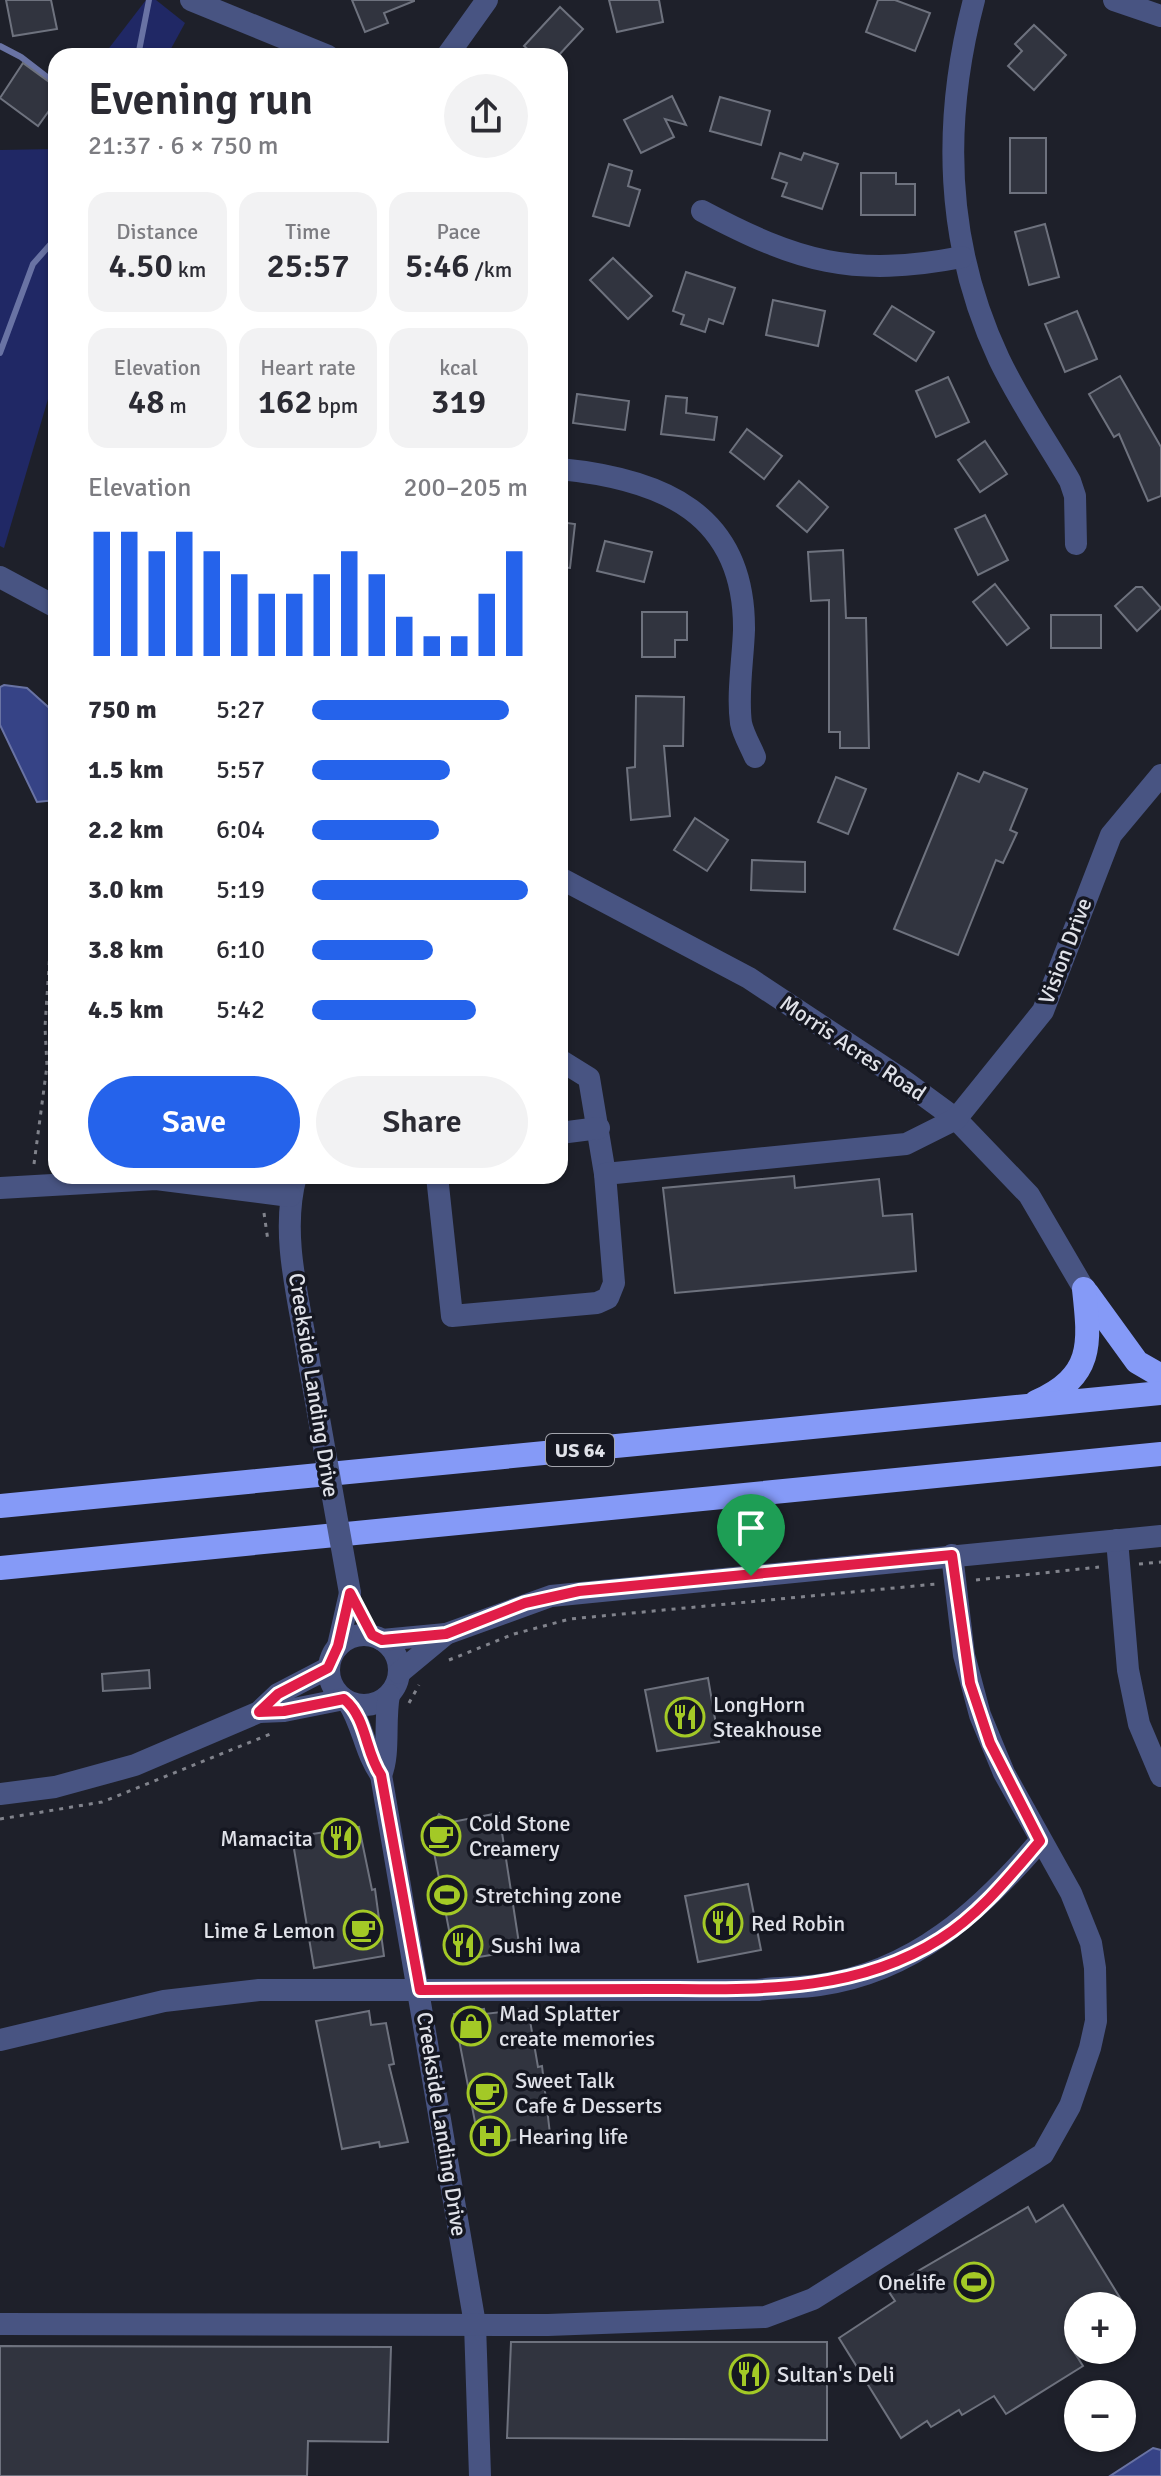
<!DOCTYPE html>
<html lang="en">
<head>
<meta charset="utf-8">
<style>
  body { margin:0; font-family:Signika,sans-serif; background:#f2f2f3; color:#2b2b33; height:100vh; display:flex; flex-direction:column; font-size:30px; white-space:nowrap }
  * { box-sizing:border-box; margin:0 }
  p { font-size:26px; color:#7c7c81 }
  .icon { flex:none; width:44px; height:44px; fill:none; stroke:currentColor; stroke-width:2; stroke-linecap:round; stroke-linejoin:round }
  .map { position:relative; flex:1; overflow:hidden }
  .drawer { position:absolute; left:48px; top:48px; width:520px; height:1136px; display:flex; flex-direction:column; background:#fff; border-radius:24px; box-shadow:0 2px 6px #0004 }
  .drawer>* { flex:none }
  .controls { position:absolute; left:1064px; top:2292px; display:grid; gap:16px }
  .controls a { display:grid; place-items:center; width:72px; height:72px; border-radius:50%; background:#fff; box-shadow:0 2px 6px #0004; font-size:40px }
  .pin { position:absolute; display:grid; place-items:center; width:68px; height:68px; color:#fff; margin:-82px -34px; border-radius:50% 50% 50% 0; rotate:-45deg; box-shadow:0 0 8px #0007 }
  .pin .icon { rotate:45deg }
  .round { display:grid; place-items:center; flex:none; width:84px; height:84px; border-radius:42px; background:#f2f2f3 }
  .head { display:flex; align-items:center; justify-content:space-between; height:136px; padding:0 40px }
  h1 { font-size:44px; font-weight:600; line-height:60px }
  .figures { display:grid; grid-template-columns:repeat(3,1fr); gap:12px; height:136px; padding:8px 40px }
  .figures div { display:grid; align-content:center; border-radius:20px; background:#f2f2f3; text-align:center }
  .figures b { font-size:34px; font-weight:600 }
  .figures small { font-size:22px; font-weight:400 }
  .figures p { font-size:22px }
  .chart { height:224px; padding:16px 40px }
  .chart p { display:flex; justify-content:space-between }
  .chart svg { width:100%; height:144px; margin-top:8px; stroke:#2563eb; stroke-width:6 }
  .primary-button { display:flex; gap:16px; margin-top:auto; padding:16px 40px }
  .primary-button a { flex:1; height:92px; border-radius:48px; background:#2563eb; color:#fff; font-size:32px; font-weight:600; line-height:92px; text-align:center }
  .primary-button a+a { background:#f2f2f3; color:#2b2b33 }
  ul { padding:0 40px; list-style:none; font-size:26px }
  li { display:grid; grid-template-columns:128px 96px 1fr; align-items:center; height:60px }
  li i { height:20px; border-radius:10px; background:#2563eb }
  .map>svg:first-child { display:block }
</style>
</head>
<body>
<div class="map">
<svg width="1161" height="2476" viewBox="0 0 1161 2476">
  <rect width="100%" height="100%" fill="#1e202a"/>
  <g fill="#202865">
    <path d="M146,0H156L185,23L167,56H103Z"/>
    <path d="M56,149V372L4,548L0,546V150Z"/>
  </g>
  <g fill="#364386" stroke="#6973a4" stroke-width="2">
    <path d="M4,685L27,688L56,714V800L37,802L0,725V687Z"/>
    <path d="M1153,2448L1161,2450V2476H1110Z"/>
  </g>
  <g fill="none" stroke-linecap="round" stroke-linejoin="round">
    <g stroke="#6973a4" stroke-width="6">
      <path d="M0,46L21,57L56,84"/>
      <path d="M138,56L149,0"/>
      <path d="M0,353L33,264L56,238"/>
    </g>
  </g>
  <g fill="#31343f" stroke="#6e727e" stroke-width="2">
    <path d="M6,0H51L57,29L13,36Z"/>
    <path d="M352,0H414V1L384,13L388,23L365,32Z"/>
    <path d="M609,0H659L663,22L617,32Z"/>
    <path d="M878,0H895L930,13L915,51L866,32Z"/>
    <path d="M560,7L583,29L558,56H536L524,46Z"/>
    <path d="M1034,25L1066,55L1034,90L1008,66L1022,51L1015,44Z"/>
    <path d="M23,63L56,87V101L38,126L0,98Z"/>
    <path d="M672,96L686,125L665,119L674,137L641,153L624,120Z"/>
    <path d="M720,97L770,111L761,145L710,131Z"/>
    <rect x="1010" y="138" width="36" height="55"/>
    <path d="M780,153L801,160L804,153L838,164L822,209L782,196L787,183L772,178Z"/>
    <path d="M609,164L632,171L628,186L640,190L629,226L593,216Z"/>
    <path d="M861,173H896V184H915V215H861Z"/>
    <path d="M1045,224L1059,277L1029,285L1015,232Z"/>
    <path d="M613,258L652,296L628,319L590,280Z"/>
    <path d="M686,272L735,288L723,324L709,319L705,332L681,324L684,315L673,311Z"/>
    <path d="M773,300L825,311L818,346L766,335Z"/>
    <path d="M892,306L934,332L916,361L874,334Z"/>
    <path d="M1077,311L1097,359L1065,372L1045,324Z"/>
    <path d="M1120,376L1161,447V496L1148,501L1119,434L1114,437L1089,394Z"/>
    <path d="M948,377L969,422L936,437L916,391Z"/>
    <path d="M577,394L629,401L625,430L573,423Z"/>
    <path d="M666,396L687,398L686,413L717,417L714,440L661,434Z"/>
    <path d="M747,429L782,456L764,479L730,452Z"/>
    <path d="M985,441L1007,474L980,492L958,460Z"/>
    <path d="M799,481L828,507L807,532L777,506Z"/>
    <path d="M985,515L1008,560L978,575L955,529Z"/>
    <path d="M560,522L575,524L570,568L560,567Z"/>
    <path d="M605,541L652,552L644,582L597,571Z"/>
    <path d="M843,550L846,618H866L869,748H840V732H829V600L811,601L808,552Z"/>
    <path d="M995,584L1029,628L1007,645L973,602Z"/>
    <path d="M1136,587H1142L1161,608L1137,631L1115,606Z"/>
    <path d="M642,612H687V640H675V657H642Z"/>
    <rect x="1051" y="615" width="50" height="33"/>
    <path d="M636,696L684,697L683,746H664L670,816L631,820L627,768L635,767Z"/>
    <path d="M984,772L1027,789L1010,830L1017,833L1003,863L996,860L958,955L894,929L958,773L979,782Z"/>
    <path d="M836,777L866,789L848,834L818,822Z"/>
    <path d="M695,818L728,840L707,871L674,850Z"/>
    <path d="M752,860L805,862V892L751,890Z"/>
    <path d="M794,1176L795,1188L879,1179L883,1216L912,1214L916,1271L675,1293L663,1188Z"/>
    <path d="M149,1670L150,1688L103,1691L102,1674Z"/>
    <path d="M708,1678L719,1742L657,1751L645,1690Z"/>
    <path d="M499,1813L520,1950L455,1961L433,1847L422,1840L439,1814L452,1822Z"/>
    <path d="M359,1827L372,1890L375,1889L384,1956L314,1968L292,1837Z"/>
    <path d="M748,1884L761,1950L698,1962L685,1896Z"/>
    <path d="M484,2009L485,2014L528,2009L538,2067L542,2066L550,2134L483,2145L480,2126L476,2127L454,2014Z"/>
    <path d="M369,2011L371,2025L386,2023L394,2064L389,2065L408,2142L380,2147L379,2142L342,2149L316,2021Z"/>
    <path d="M1063,2205L1125,2306H1078V2343L1071,2347L1083,2366L1006,2414L994,2396L962,2415L959,2410L931,2427L927,2421L901,2438L839,2338L895,2301L887,2289L1028,2207L1036,2222Z"/>
    <path d="M511,2342H827V2440L507,2438Z"/>
    <path d="M0,2346L391,2347L388,2442L308,2441L307,2476H0Z"/>
  </g>
  <g fill="none" stroke-linecap="round" stroke-linejoin="round">
    <g stroke="#81838c" stroke-width="3" stroke-dasharray="4 6" stroke-linecap="butt">
      <path d="M34,1164L47,1066L45,1027L56,860"/>
      <path d="M264,1213L268,1241"/>
      <path d="M1139,1564L1161,1562"/>
      <path d="M976,1580L1099,1567"/>
      <path d="M449,1660L514,1634L570,1619L936,1584"/>
      <path d="M409,1703L419,1685"/>
      <path d="M0,1819L102,1802L273,1733"/>
    </g>
    <g stroke="#485482" stroke-width="22">
      <path d="M191,0L328,56"/>
      <path d="M974,0C942,121 945,244 999,359C1019,401 1046,440 1070,481L1075,496L1076,544"/>
      <path d="M1114,0L1161,16"/>
      <path d="M447,56L487,0"/>
      <path d="M702,211C798,262 853,278 962,257"/>
      <path d="M560,469C662,479 745,513 744,630C743,660 737,694 741,723C743,734 751,747 755,757"/>
      <path d="M0,577L56,607"/>
      <path d="M560,878L749,978L900,1078L956,1119L1029,1195L1084,1289"/>
      <path d="M560,1060L589,1078L605,1174"/>
      <path d="M560,1133L599,1128"/>
      <path d="M296,1176C279,1237 301,1306 310,1368"/>
      <path d="M437,1176L452,1316L597,1303L608,1298L614,1283L605,1174L906,1144L956,1119L1043,1011L1111,835L1161,775"/>
      <path d="M0,1188L156,1179L290,1196"/>
      <path d="M1117,1540L1128,1670L1139,1724L1161,1776"/>
      <circle cx="364" cy="1670" r="35"/>
      <path d="M382,1640L446,1634"/>
      <path d="M338,1646L350,1593"/>
      <path d="M399,1673L446,1634L551,1596L1161,1536"/>
      <path d="M348,1702C363,1725 365,1753 381,1775L475,2324L480,2476"/>
      <path d="M259,1712L284,1711L344,1699"/>
      <path d="M381,1775C390,1754 384,1721 389,1695"/>
      <path d="M0,1794L55,1787L135,1765L259,1712L278,1694L328,1668"/>
      <path d="M0,2040L164,2001L259,1990H758C778,1987 799,1988 819,1985C914,1972 981,1910 1040,1841"/>
      <path d="M0,2324L548,2325L765,2317L813,2299L1043,2154L1070,2106L1090,2048L1096,2021L1095,1968L1091,1943L1071,1893L1004,1773L980,1715L964,1655L952,1555"/>
    </g>
    <g stroke="#859af7" stroke-width="24">
      <path d="M1087,1293L1137,1362L1161,1376"/>
      <path d="M1036,1402C1094,1376 1090,1344 1084,1289"/>
      <path d="M0,1506L1161,1393"/>
      <path d="M0,1568L1161,1454"/>
    </g>
    <path stroke="#485482" stroke-width="22" d="M310,1368L350,1593"/>
  </g>
  <g fill="none" stroke-linecap="round" stroke-linejoin="round">
    <defs>
      <path id="route" d="M952,1555L970,1683L990,1743L1040,1841C1010,1876 980,1914 940,1939C852,1995 751,1989 651,1989C574,1990 497,1990 420,1990L381,1775C365,1752 367,1718 344,1699L284,1711L259,1712L278,1694L328,1668L338,1646L350,1593L372,1635L382,1640L446,1634L525,1603L579,1591Z"/>
    </defs>
    <use href="#route" stroke="#fff" stroke-width="16"/>
    <use href="#route" stroke="#e11d48" stroke-width="10"/>
  </g>
  <defs>
    <symbol id="restaurant-ring" viewBox="-11 -11 22 22"><circle r="9.5" fill="#151721" stroke="#a3c926" stroke-width="1.5"/><path d="M-5-6h1v4h1v-4h1v4h1v-4h1v5L-1.5 .5V6h-2V.5L-5-1ZM5-6V6H3V1.5H1.5Q1.5-4 5-6Z" fill="#a3c926"/></symbol>
    <symbol id="cafe-ring" viewBox="-11 -11 22 22"><circle r="9.5" fill="#151721" stroke="#a3c926" stroke-width="1.5"/><path d="M-5.5-4.5H6V0H3Q3 3.5 0 3.5H-2.5Q-5.5 3.5-5.5 0ZM3-3.2v2h1.7v-2ZM-6 4.5H4V6H-6Z" fill="#a3c926"/></symbol>
    <symbol id="stadium-ring" viewBox="-11 -11 22 22"><circle r="9.5" fill="#151721" stroke="#a3c926" stroke-width="1.5"/><path d="M0-5a6.5 5 0 1 0 0 10a6.5 5 0 1 0 0-10ZM-3.5-1.8h7v3.6h-7Z" fill="#a3c926"/></symbol>
    <symbol id="shop-ring" viewBox="-11 -11 22 22"><circle r="9.5" fill="#151721" stroke="#a3c926" stroke-width="1.5"/><path d="M-5-2.5h2.3a2.7 3.5 0 0 1 5.4 0H5L5.5 6h-11ZM-1.5-2.5h3a1.5 2.3 0 0 0-3 0Z" fill="#a3c926"/></symbol>
    <symbol id="hospital-ring" viewBox="-11 -11 22 22"><circle r="9.5" fill="#151721" stroke="#a3c926" stroke-width="1.5"/><path d="M-5-5h3v3.5h4V-5h3V5h-3V1.5h-4V5h-3Z" fill="#a3c926"/></symbol>
  </defs>
  <g fill-rule="evenodd">
    <use href="#restaurant-ring" x="663" y="1695" width="44" height="44"/>
    <use href="#cafe-ring" x="419" y="1814" width="44" height="44"/>
    <use href="#restaurant-ring" x="319" y="1816" width="44" height="44"/>
    <use href="#stadium-ring" x="425" y="1873" width="44" height="44"/>
    <use href="#restaurant-ring" x="701" y="1901" width="44" height="44"/>
    <use href="#cafe-ring" x="341" y="1908" width="44" height="44"/>
    <use href="#restaurant-ring" x="441" y="1923" width="44" height="44"/>
    <use href="#shop-ring" x="449" y="2004" width="44" height="44"/>
    <use href="#cafe-ring" x="465" y="2071" width="44" height="44"/>
    <use href="#hospital-ring" x="468" y="2114" width="44" height="44"/>
    <use href="#stadium-ring" x="952" y="2260" width="44" height="44"/>
    <use href="#restaurant-ring" x="727" y="2352" width="44" height="44"/>
  </g>
  <g text-anchor="middle" dominant-baseline="central" stroke-width="7" stroke-linejoin="round" paint-order="stroke">
    <rect fill="#151721" stroke="#a3a5ad" stroke-width="2" x="546" y="1434" width="68" height="32" rx="6"/>
    <g font-size="20" font-weight="bold" fill="#e0e2e9">
      <text x="580" y="1450">US 64</text>
    </g>
    <g font-size="22" fill="#e0e2e9" stroke="#151721">
      <text transform="translate(1065 951) rotate(-69)">Vision Drive</text>
      <text transform="translate(853 1048) rotate(34)">Morris Acres Road</text>
      <text transform="translate(314 1385) rotate(81)">Creekside Landing Drive</text>
      <text transform="translate(442 2124) rotate(81)">Creekside Landing Drive</text>
    </g>
    <g font-size="22" fill="#e0e2e9" stroke="#151721" text-anchor="start">
      <text x="713" y="1704">LongHorn<tspan x="713" dy="25">Steakhouse</tspan></text>
      <text x="469" y="1823">Cold Stone<tspan x="469" dy="25">Creamery</tspan></text>
      <text x="313" y="1838" text-anchor="end">Mamacita</text>
      <text x="475" y="1895">Stretching zone</text>
      <text x="751" y="1923">Red Robin</text>
      <text x="335" y="1930" text-anchor="end">Lime &amp; Lemon</text>
      <text x="491" y="1945">Sushi Iwa</text>
      <text x="499" y="2013">Mad Splatter<tspan x="499" dy="25">create memories</tspan></text>
      <text x="515" y="2080">Sweet Talk<tspan x="515" dy="25">Cafe &amp; Desserts</tspan></text>
      <text x="518" y="2136">Hearing life</text>
      <text x="946" y="2282" text-anchor="end">Onelife</text>
      <text x="777" y="2374">Sultan's Deli</text>
    </g>
  </g>
</svg>
<div class="controls">
<a>+</a>
<a>−</a>
</div>
<div class="pin" style="left:751px;top:1576px;background:#1e9e55"><svg class="icon" aria-label="arrive" viewBox="0 0 24 24"><path d="M6 21V4h12l-3 4 3 4H6"/></svg></div>
<section class="drawer">
<div class="head"><div><h1>Evening run</h1><p>21:37 · 6 × 750 m</p></div><a class="round"><svg class="icon" aria-label="share" viewBox="0 0 24 24"><path d="M12 15V3M7 8l5-5 5 5M5 13v7h14v-7"/></svg></a></div>
<div class="figures">
<div><p>Distance</p><b>4.50<small> km</small></b></div>
<div><p>Time</p><b>25:57</b></div>
<div><p>Pace</p><b>5:46<small> /km</small></b></div>
</div>
<div class="figures">
<div><p>Elevation</p><b>48<small> m</small></b></div>
<div><p>Heart rate</p><b>162<small> bpm</small></b></div>
<div><p>kcal</p><b>319</b></div>
</div>
<div class="chart"><p><span>Elevation</span>200–205 m</p>
<svg viewBox="0 0 160 44" preserveAspectRatio="none"><path d="M5 44V6M15 44V6M25 44V12M35 44V6M45 44V12M55 44V19M65 44V25M75 44V25M85 44V19M95 44V12M105 44V19M115 44V32M125 44V38M135 44V38M145 44V25M155 44V12"/></svg>
</div>
<ul>
<li><b>750 m</b>5:27<i style="width:91%"></i></li>
<li><b>1.5 km</b>5:57<i style="width:64%"></i></li>
<li><b>2.2 km</b>6:04<i style="width:59%"></i></li>
<li><b>3.0 km</b>5:19<i style="width:100%"></i></li>
<li><b>3.8 km</b>6:10<i style="width:56%"></i></li>
<li><b>4.5 km</b>5:42<i style="width:76%"></i></li>
</ul>
<div class="primary-button"><a>Save</a><a>Share</a></div>
</section>
</div>
</body>
</html>
